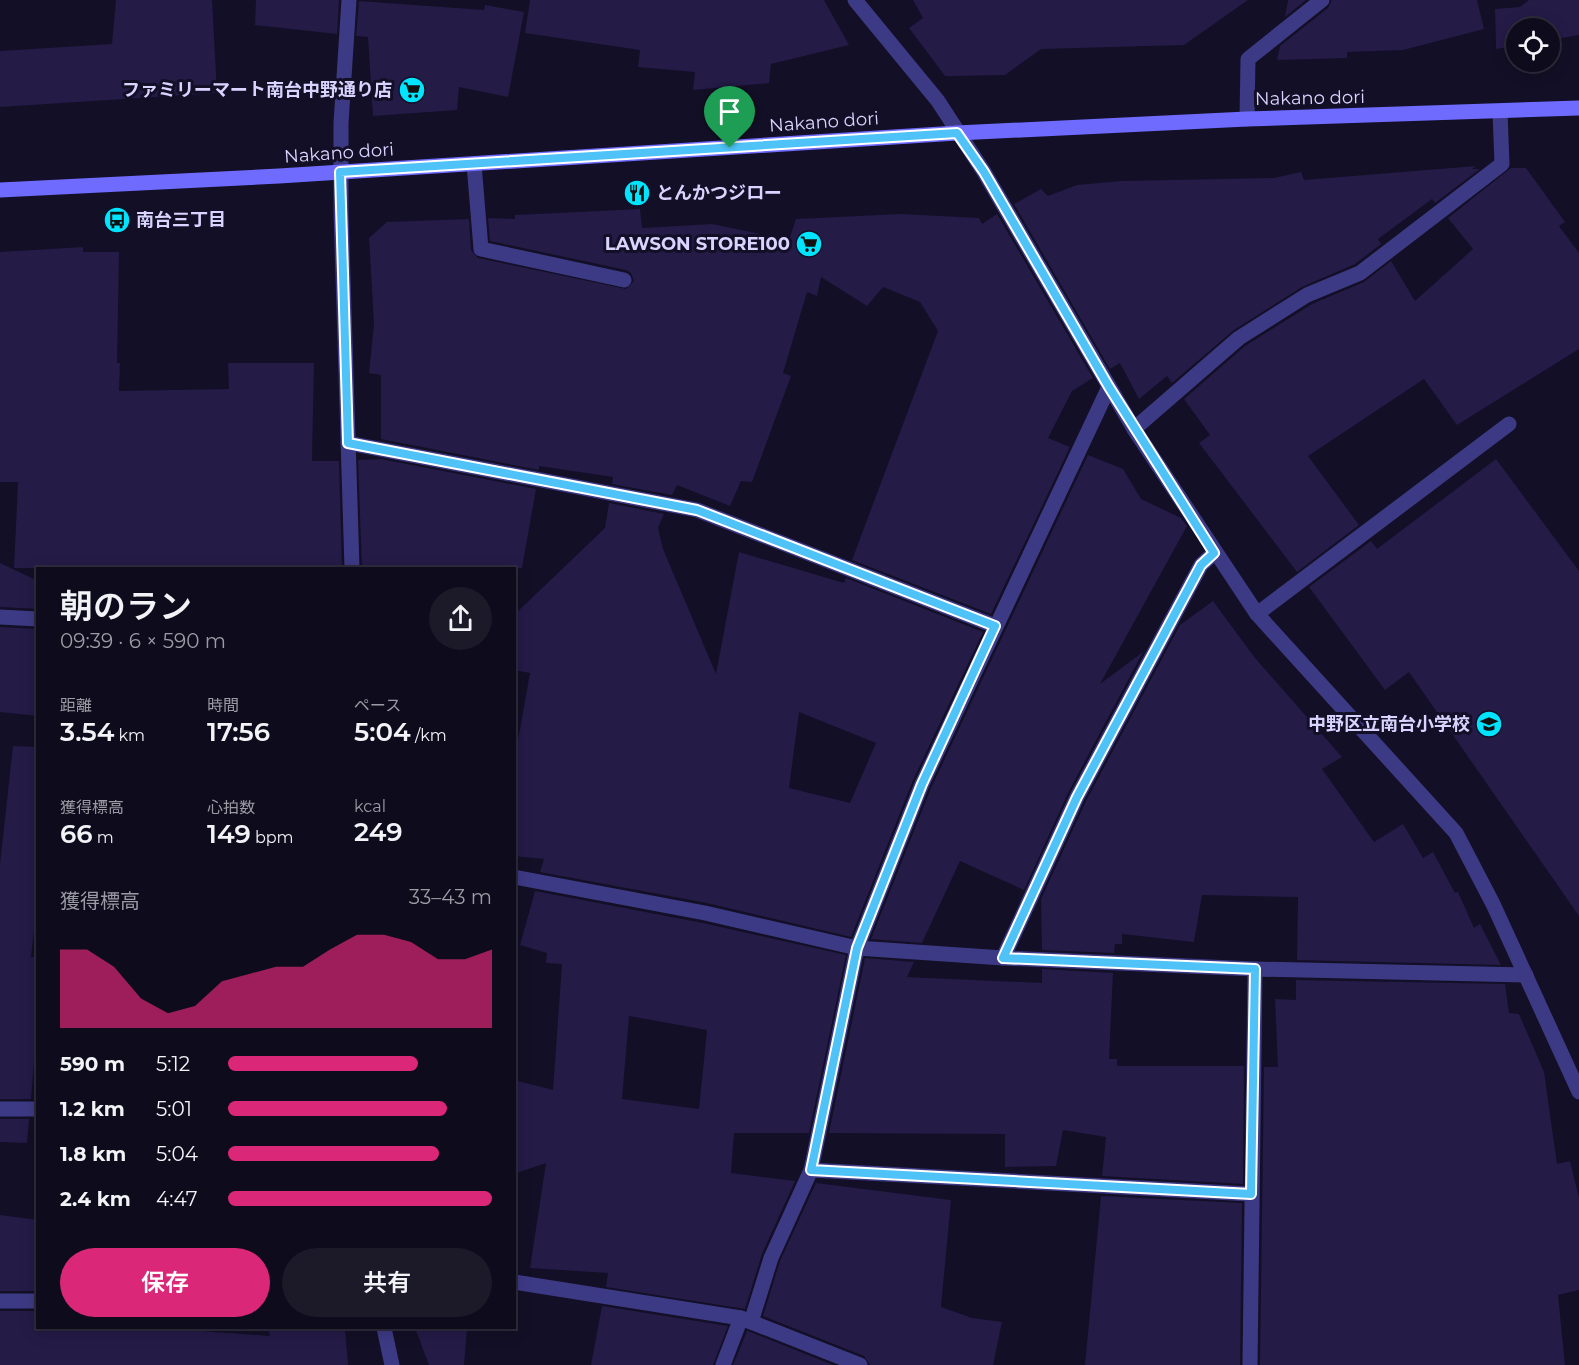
<!DOCTYPE html>
<html lang="ja">
<head>
<meta charset="utf-8">
<style>
  body { margin:0; font-family:Montserrat,"Noto Sans JP",sans-serif; background:#1c1929; color:#f1f3f6; height:100vh; display:flex; flex-direction:column; font-size:22px; white-space:nowrap }
  * { box-sizing:border-box; margin:0 }
  p { font-size:20px; color:#9b9ba3 }
  .icon { flex:none; width:33px; height:33px; fill:none; stroke:currentColor; stroke-width:2; stroke-linecap:round; stroke-linejoin:round }
  .map { position:relative; flex:1; overflow:hidden }
  .drawer { position:absolute; left:36px; top:567px; width:480px; height:762px; display:flex; flex-direction:column; background:#0e0b1c; border-radius:0px; box-shadow:0 3px 15px #0003,0 0 0 2px #2e2b3b }
  .drawer>* { flex:none }
  .controls { position:absolute; left:1506px; top:18px; display:grid; gap:12px }
  .controls a { display:grid; place-items:center; width:54px; height:54px; border-radius:50%; background:#0e0b1c; box-shadow:0 3px 15px #0003,0 0 0 2px #2e2b3b; font-size:30px }
  .pin { position:absolute; display:grid; place-items:center; width:51px; height:51px; color:#fff; margin:-62px -26px; border-radius:50% 50% 50% 0; rotate:-45deg; box-shadow:0 0 6px #0007 }
  .pin .icon { rotate:45deg }
  .round { display:grid; place-items:center; flex:none; width:63px; height:63px; border-radius:32px; background:#1c1929 }
  .head { display:flex; align-items:center; justify-content:space-between; height:102px; padding:0 24px }
  h1 { font-size:33px; font-weight:600; line-height:45px }
  .stats { display:grid; grid-template-columns:repeat(3,1fr); gap:9px; height:102px; padding:6px 24px }
  .stats div { display:grid; align-content:center }
  .stats b { font-size:26px; font-weight:600 }
  .stats small { font-size:16px; font-weight:400 }
  .stats p { font-size:16px }
  .chart { height:168px; padding:12px 24px }
  .chart p { display:flex; justify-content:space-between }
  .chart svg { width:100%; height:108px; margin-top:6px; fill:#db2777; opacity:.7 }
  .action { display:flex; gap:12px; margin-top:auto; padding:12px 24px }
  .action a { flex:1; height:69px; border-radius:36px; background:#db2777; color:#fff; font-size:24px; font-weight:600; line-height:69px; text-align:center }
  .action a+a { background:#1c1929; color:#f1f3f6 }
  ul { padding:0 24px; list-style:none; font-size:20px }
  li { display:grid; grid-template-columns:96px 72px 1fr; align-items:center; height:45px }
  li i { height:15px; border-radius:8px; background:#db2777 }
  .map>svg:first-child { display:block }
</style>
</head>
<body>
<div class="map">
<svg width="1579" height="1365" viewBox="0 0 1579 1365">
  <rect width="100%" height="100%" fill="#130f26"/>
  <g fill="#241b47" fill-rule="evenodd">
    <path d="M116,0H212L217,93L0,107V51L112,44Z"/>
    <path d="M256,0H339L337,34L255,25Z"/>
    <path d="M530,0H824L849,45L771,64L769,83L693,90L695,72L638,67L640,50L525,33Z"/>
    <path d="M913,0H1248L1184,45L1041,49L1005,75L953,76H945L909,28L923,18Z"/>
    <path d="M1288,0H1306L1285,17Z"/>
    <path d="M1332,0H1477L1484,29L1403,50L1347,52V58L1277,60L1280,46L1328,8Z"/>
    <path d="M1529,0H1579V35L1550,40V28H1516V46L1496,49L1495,9L1520,7Z"/>
    <path d="M359,1L484,10L485,5L524,12L508,97L459,87L457,110L373,116L368,37L356,36Z"/>
    <path d="M1476,166L1472,169H1480L1435,203L1432,199L1378,239L1381,244L1355,264L1302,287L1234,330L1172,383L1167,376L1139,399L1120,363L1110,369L1014,204L1041,189L1048,196L1077,185L1121,181L1274,178L1301,172L1304,180Z"/>
    <path d="M1511,168H1526L1565,222L1559,226L1579,253V349L1457,425L1424,379L1308,456L1359,525L1297,572L1199,443L1210,435L1184,399L1245,346L1312,304L1364,282L1391,261L1415,301L1473,249L1448,218Z"/>
    <path d="M640,209L642,228L712,224L789,240L796,219L901,214L979,218L982,224L997,214L1093,378L1072,391L1048,438L1070,447L991,614L852,560L938,331L920,302L883,287L867,306L821,277L817,296L807,292L783,373L791,376L752,482L741,481L730,506L677,485L672,495L612,484L613,477L539,466V470L381,439V375L369,373L374,324L369,238L387,222L469,219L471,250L478,258L626,289L634,281L631,273L626,270L490,241L488,218L515,219V215Z"/>
    <path d="M83,247V252H119L117,363H120L119,391L229,389L228,363H314L312,461H339L342,568H14L18,482H0V252Z"/>
    <path d="M1088,455L1123,469L1141,499L1181,518L1187,526L1100,684L1143,652L1068,793L1024,890L960,861L922,943L871,939L931,788Z"/>
    <path d="M381,459L536,489L522,568H362L358,460Z"/>
    <path d="M1496,459L1579,571V916L1409,672L1385,690L1309,587L1371,541L1377,549Z"/>
    <path d="M609,503L664,514L658,528L663,549L716,674L739,552L844,583L846,578L983,632L913,780L851,937L707,903L540,872L544,859L514,856V763L530,673L514,670V615L605,528ZM799,712L876,743L850,803L789,788Z"/>
    <path d="M0,563L38,581V609L0,607Z"/>
    <path d="M1213,601L1255,658L1342,757L1322,769L1374,842L1403,824L1423,858L1433,852L1455,893L1458,892L1474,928L1480,924L1501,965L1297,960L1298,897L1202,895L1194,942L1122,934V944H1115L1114,953L1042,950L1041,899L1086,801L1180,625Z"/>
    <path d="M0,627L38,629V716L0,712Z"/>
    <path d="M13,746L38,747V895L31,957H38V1011L31,1099H0V864Z"/>
    <path d="M535,891L703,923L846,955L809,1133H734L731,1173L795,1181L762,1254L745,1309L606,1287L608,1273L530,1268L546,1163L514,1174V1080L553,1090L562,964L546,963L547,953L520,945ZM629,1016L707,1030L699,1109L622,1099Z"/>
    <path d="M865,958L914,962L907,977L1042,983V969L1113,973L1109,1059H1117V1066H1244L1243,1184L1102,1176L1106,1137L1063,1130L1056,1166L1005,1167V1134L829,1133Z"/>
    <path d="M1296,980L1505,984L1509,1013L1519,1014L1544,1072L1557,1164L1570,1161L1579,1198V1290L1558,1295L1565,1365H1260L1264,1067H1278L1275,999L1296,1000Z"/>
    <path d="M0,1119H29L27,1143L0,1142Z"/>
    <path d="M816,1183L951,1200L941,1307L972,1318L1002,1322L993,1365H870L864,1356L763,1316L780,1261Z"/>
    <path d="M1101,1196L1242,1203L1240,1365H1085Z"/>
    <path d="M0,1215L38,1220V1291H0Z"/>
    <path d="M602,1306L728,1326L713,1365H591Z"/>
    <path d="M0,1311H38V1328H160L270,1336L269,1331L345,1329L348,1365H0Z"/>
    <path d="M415,1328H467L464,1365H429Z"/>
    <path d="M747,1331H748L833,1365H733Z"/>
  </g>
  <g fill="none" stroke-linecap="round" stroke-linejoin="round">
    <g stroke="#3d3a85" stroke-width="15">
      <path d="M855,0L938,101L984,172L1134,429L1239,338L1307,295L1360,273L1502,164L1500,112"/>
      <path d="M1247,119L1248,59L1322,0"/>
      <path d="M348,443L697,510L995,626"/>
      <path d="M1257,614L1509,424"/>
      <path d="M0,617L38,619"/>
      <path d="M514,877L705,913L857,948L1003,958L1255,969L1526,975"/>
      <path d="M1003,958L1077,797L1201,565L1214,553"/>
      <path d="M0,1109H38"/>
      <path d="M811,1170L1251,1194"/>
      <path d="M514,1282L741,1318L860,1365"/>
      <path d="M0,1301H38"/>
      <path d="M751,1322L771,1258L811,1170L857,948L922,784L1109,387"/>
      <path d="M723,1365L741,1318"/>
      <path d="M1250,1365L1255,969"/>
    </g>
    <g stroke="#3d3a85" stroke-width="15">
      <path d="M349,0L341,123V212L352,568"/>
      <path d="M474,164L481,249L624,280"/>
      <path d="M1134,429L1257,614L1456,833L1493,904L1579,1092"/>
      <path d="M384,1328L392,1365"/>
    </g>
    <path stroke="#6f6bff" stroke-width="15" d="M0,190L279,176L957,133L1247,119L1579,108"/>
  </g>
  <g fill="none" stroke-linecap="round" stroke-linejoin="round">
    <defs>
      <path id="route" d="M957,133L984,172L1109,387L1214,553L1201,565L1077,797L1003,958L1255,969L1251,1194L811,1170L857,948L922,784L995,626L697,510L348,443L340,172Z"/>
    </defs>
    <use href="#route" stroke="#fff" stroke-width="12"/>
    <use href="#route" stroke="#4fc3f7" stroke-width="8"/>
  </g>
  <defs>
    <symbol id="supermarket-disc" viewBox="-11 -11 22 22"><circle r="9.5" fill="#00e5ff" stroke="#130f26"/><path d="M-6-5.5h2.5l.6 2H6L4.5 2H-2.5L-4.4-4H-6ZM-1.5 3.2a1.3 1.3 0 1 0 .1 0ZM3 3.2a1.3 1.3 0 1 0 .1 0Z" fill="#111"/></symbol>
    <symbol id="restaurant-disc" viewBox="-11 -11 22 22"><circle r="9.5" fill="#00e5ff" stroke="#130f26"/><path d="M-5-6h1v4h1v-4h1v4h1v-4h1v5L-1.5 .5V6h-2V.5L-5-1ZM5-6V6H3V1.5H1.5Q1.5-4 5-6Z" fill="#111"/></symbol>
    <symbol id="bus-disc" viewBox="-11 -11 22 22"><circle r="9.5" fill="#00e5ff" stroke="#130f26"/><path d="M-5-6H5V4H4V6H2V4H-2V6H-4V4H-5ZM-3.5-4V0h7V-4ZM-3.5 1.2v1.5H-2V1.2ZM2 1.2v1.5H3.5V1.2Z" fill="#111"/></symbol>
    <symbol id="school-disc" viewBox="-11 -11 22 22"><circle r="9.5" fill="#00e5ff" stroke="#130f26"/><path d="M0-5L7-2L0 1L-7-2ZM-4 1L0 2.5L4 1V4Q0 6-4 4Z" fill="#111"/></symbol>
  </defs>
  <g fill-rule="evenodd">
    <use href="#supermarket-disc" x="397" y="75" width="30" height="30"/>
    <use href="#restaurant-disc" x="622" y="178" width="30" height="30"/>
    <use href="#bus-disc" x="102" y="205" width="30" height="30"/>
    <use href="#supermarket-disc" x="794" y="229" width="30" height="30"/>
    <use href="#school-disc" x="1474" y="709" width="30" height="30"/>
  </g>
  <g text-anchor="middle" dominant-baseline="central" stroke-width="6" stroke-linejoin="round" paint-order="stroke">
    <g font-size="18" font-weight="bold" fill="#d9d4ff" stroke="#130f26" text-anchor="end">
      <text x="392" y="90">ファミリーマート南台中野通り店</text>
      <text x="656" y="193" text-anchor="start">とんかつジロー</text>
      <text x="136" y="220" text-anchor="start">南台三丁目</text>
      <text x="790" y="244">LAWSON STORE100</text>
      <text x="1470" y="724">中野区立南台小学校</text>
    </g>
    <g font-size="18" fill="#d9d4ff" stroke="#130f26">
      <text transform="translate(1310 98) rotate(-1)">Nakano dori</text>
      <text transform="translate(824 122) rotate(-4)">Nakano dori</text>
      <text transform="translate(339 153) rotate(-4)">Nakano dori</text>
    </g>
  </g>
</svg>
<div class="controls">
<a><svg class="icon" aria-label="locate" viewBox="0 0 24 24"><circle cx="12" cy="12" r="6"/><path d="M12 2v4M12 18v4M2 12h4M18 12h4"/></svg></a>
</div>
<div class="pin" style="left:730px;top:148px;background:#1e9e55"><svg class="icon" aria-label="arrive" viewBox="0 0 24 24"><path d="M6 21V4h12l-3 4 3 4H6"/></svg></div>
<section class="drawer">
<div class="head"><div><h1>朝のラン</h1><p>09:39 · 6 × 590 m</p></div><a class="round"><svg class="icon" aria-label="share" viewBox="0 0 24 24"><path d="M12 15V3M7 8l5-5 5 5M5 13v7h14v-7"/></svg></a></div>
<div class="stats">
<div><p>距離</p><b>3.54<small> km</small></b></div>
<div><p>時間</p><b>17:56</b></div>
<div><p>ペース</p><b>5:04<small> /km</small></b></div>
</div>
<div class="stats">
<div><p>獲得標高</p><b>66<small> m</small></b></div>
<div><p>心拍数</p><b>149<small> bpm</small></b></div>
<div><p>kcal</p><b>249</b></div>
</div>
<div class="chart"><p><span>獲得標高</span>33–43 m</p>
<svg viewBox="0 0 160 44" preserveAspectRatio="none"><path d="M0 44V12L10 12L20 19L30 32L40 38L50 35L60 25L70 22L80 19L90 19L100 12L110 6L120 6L130 9L140 16L150 16L160 12V44z"/></svg>
</div>
<ul>
<li><b>590 m</b>5:12<i style="width:72%"></i></li>
<li><b>1.2 km</b>5:01<i style="width:83%"></i></li>
<li><b>1.8 km</b>5:04<i style="width:80%"></i></li>
<li><b>2.4 km</b>4:47<i style="width:100%"></i></li>
</ul>
<div class="action"><a>保存</a><a>共有</a></div>
</section>
</div>
</body>
</html>
